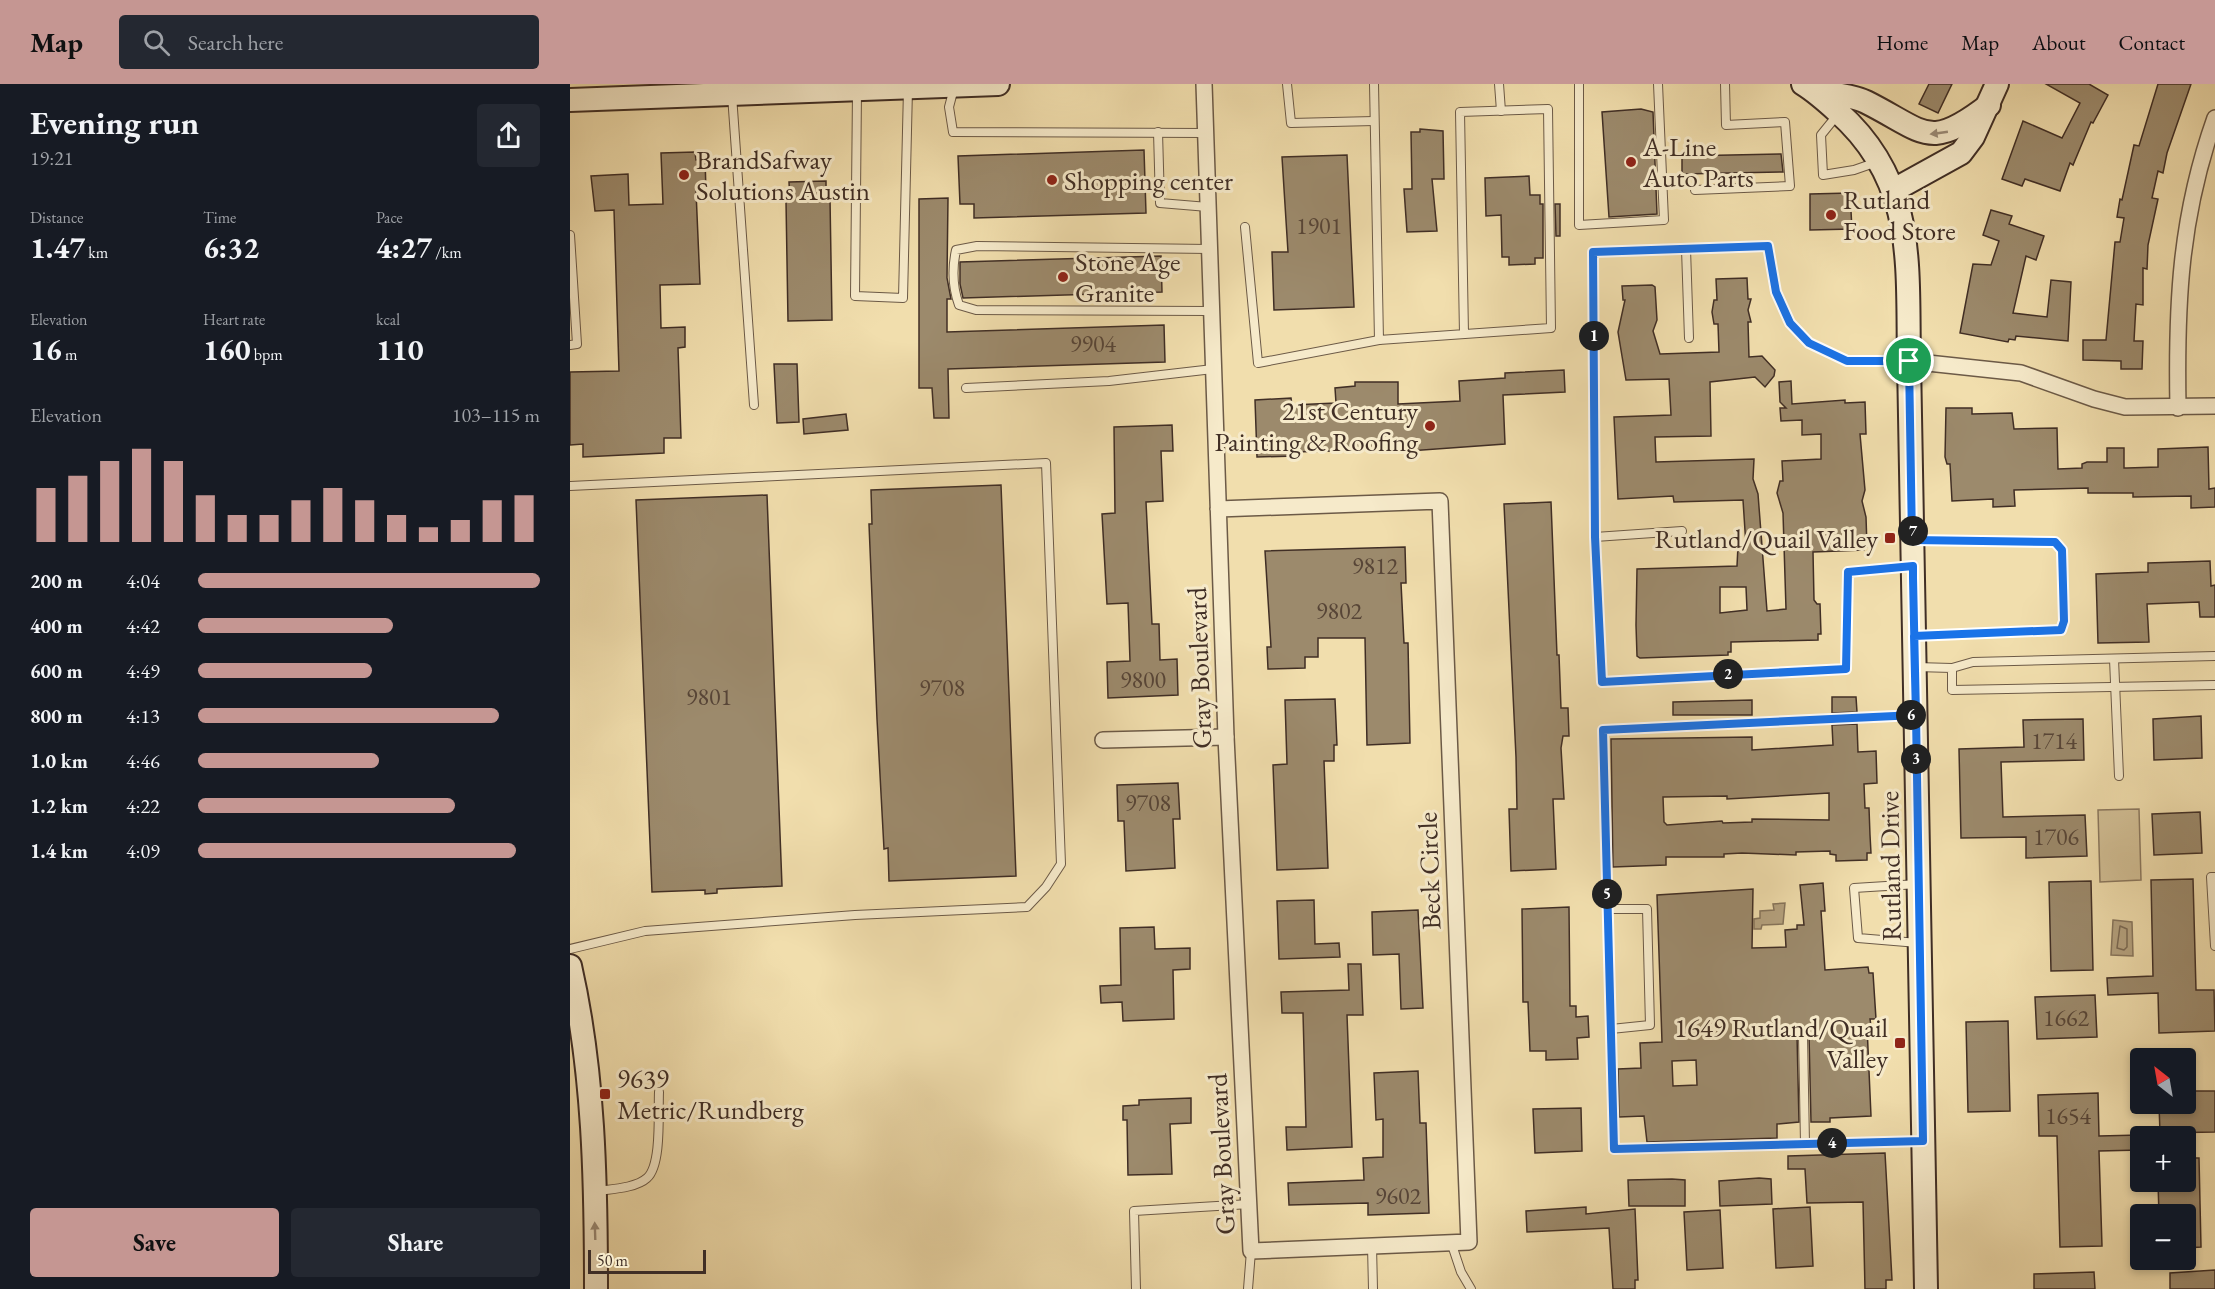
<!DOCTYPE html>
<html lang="en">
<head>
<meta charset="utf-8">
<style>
  body { margin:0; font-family:"EB Garamond",serif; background:#242831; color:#f1f3f6; height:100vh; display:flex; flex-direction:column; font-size:22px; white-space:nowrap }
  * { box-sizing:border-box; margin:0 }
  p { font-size:20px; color:#9ea1a6 }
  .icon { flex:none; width:33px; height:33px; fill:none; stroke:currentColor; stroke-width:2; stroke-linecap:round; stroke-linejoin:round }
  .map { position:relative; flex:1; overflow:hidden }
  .drawer { display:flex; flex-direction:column; background:#171b24; width:570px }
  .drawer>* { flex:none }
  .needle { width:39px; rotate:329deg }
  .controls { position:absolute; left:1560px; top:964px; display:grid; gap:12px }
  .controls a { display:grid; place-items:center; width:66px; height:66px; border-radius:6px; background:#171b24; box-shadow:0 3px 9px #0003; font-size:30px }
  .scale { position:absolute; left:18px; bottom:15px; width:118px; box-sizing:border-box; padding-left:6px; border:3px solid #402e25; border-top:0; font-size:16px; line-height:21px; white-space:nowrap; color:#402e25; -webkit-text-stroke:4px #f6eaca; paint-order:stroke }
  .pin { position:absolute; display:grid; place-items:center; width:51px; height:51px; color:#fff; margin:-26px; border:3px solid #fff; border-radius:50%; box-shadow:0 2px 6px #0007 }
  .km { position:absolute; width:30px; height:30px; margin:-15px; border-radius:50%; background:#222; color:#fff; font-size:16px; line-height:30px; text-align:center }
  .round { display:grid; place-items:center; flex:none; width:63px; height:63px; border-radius:6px; background:#242831 }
  .overview { display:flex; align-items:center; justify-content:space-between; height:102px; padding:0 30px }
  h1 { font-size:33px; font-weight:700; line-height:45px }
  .metrics { display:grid; grid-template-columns:repeat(3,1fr); gap:9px; height:102px; padding:6px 30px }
  .metrics div { display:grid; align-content:center }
  .metrics b { font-size:30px; font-weight:700 }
  .metrics small { font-size:16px; font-weight:400 }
  .metrics p { font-size:16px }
  .chart { height:168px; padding:12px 30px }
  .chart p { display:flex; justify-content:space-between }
  .chart svg { width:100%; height:108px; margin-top:6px; stroke:#c59692; stroke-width:6 }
  .cta { display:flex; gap:12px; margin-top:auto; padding:12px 30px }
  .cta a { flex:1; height:69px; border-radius:6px; background:#c59692; color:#111; font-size:24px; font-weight:700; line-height:69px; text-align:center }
  .cta a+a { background:#242831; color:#f1f3f6 }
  ul { padding:0 30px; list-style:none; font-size:20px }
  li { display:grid; grid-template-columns:96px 72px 1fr; align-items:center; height:45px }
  li i { height:15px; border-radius:8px; background:#c59692 }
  header { display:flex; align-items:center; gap:36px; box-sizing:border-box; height:84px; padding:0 30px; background:#c59692; color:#111 }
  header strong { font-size:28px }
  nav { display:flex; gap:33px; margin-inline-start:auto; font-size:21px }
  .search { width:420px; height:54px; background:#242831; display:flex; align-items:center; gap:15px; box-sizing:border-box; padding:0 21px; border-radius:6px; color:#9ea1a6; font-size:22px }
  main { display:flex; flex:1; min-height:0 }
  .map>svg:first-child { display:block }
</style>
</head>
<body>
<header>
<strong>Map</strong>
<div class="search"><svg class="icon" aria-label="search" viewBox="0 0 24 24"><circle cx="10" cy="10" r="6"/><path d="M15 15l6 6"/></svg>Search here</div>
<nav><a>Home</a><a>Map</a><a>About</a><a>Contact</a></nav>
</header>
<main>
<section class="drawer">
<div class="overview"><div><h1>Evening run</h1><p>19:21</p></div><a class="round"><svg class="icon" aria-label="share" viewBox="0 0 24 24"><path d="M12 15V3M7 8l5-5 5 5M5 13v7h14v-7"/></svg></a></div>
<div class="metrics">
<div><p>Distance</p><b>1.47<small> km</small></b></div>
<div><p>Time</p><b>6:32</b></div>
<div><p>Pace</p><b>4:27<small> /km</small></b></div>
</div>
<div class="metrics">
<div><p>Elevation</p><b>16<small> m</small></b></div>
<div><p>Heart rate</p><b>160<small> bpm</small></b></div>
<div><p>kcal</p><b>110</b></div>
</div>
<div class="chart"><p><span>Elevation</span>103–115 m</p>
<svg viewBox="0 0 160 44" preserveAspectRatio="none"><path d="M5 44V22M15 44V17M25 44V11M35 44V6M45 44V11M55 44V25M65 44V33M75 44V33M85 44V27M95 44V22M105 44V27M115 44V33M125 44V38M135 44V35M145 44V27M155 44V25"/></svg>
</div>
<ul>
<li><b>200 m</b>4:04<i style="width:100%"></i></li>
<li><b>400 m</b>4:42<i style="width:57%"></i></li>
<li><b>600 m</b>4:49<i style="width:51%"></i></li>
<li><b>800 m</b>4:13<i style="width:88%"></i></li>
<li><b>1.0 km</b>4:46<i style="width:53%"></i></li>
<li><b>1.2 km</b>4:22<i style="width:75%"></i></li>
<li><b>1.4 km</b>4:09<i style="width:93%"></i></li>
</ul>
<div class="cta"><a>Save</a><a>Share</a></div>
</section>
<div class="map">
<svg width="1645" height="1205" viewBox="0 0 1645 1205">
  <rect width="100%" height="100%" fill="#f1dead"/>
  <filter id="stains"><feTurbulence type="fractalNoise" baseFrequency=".00333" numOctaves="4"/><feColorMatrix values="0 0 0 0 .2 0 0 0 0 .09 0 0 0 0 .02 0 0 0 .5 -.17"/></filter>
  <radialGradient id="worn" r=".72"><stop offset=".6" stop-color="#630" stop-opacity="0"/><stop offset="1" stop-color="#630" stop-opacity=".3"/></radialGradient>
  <path fill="#d3c096" stroke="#8a775e" stroke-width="1.5" d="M1569,725L1571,796L1530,798L1528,726Z"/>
  <g fill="#b5a27f" stroke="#86745b" stroke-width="1.5">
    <path d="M1215,819L1213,840L1192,841L1191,845H1184V835L1190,834V827L1204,826L1203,820Z"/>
    <path d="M1543,836L1562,838L1563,872L1541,871Z"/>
  </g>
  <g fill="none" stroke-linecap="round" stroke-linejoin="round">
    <path stroke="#7a6852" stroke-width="1.5" d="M1550,842L1557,845V863L1554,866L1547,864Z"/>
  </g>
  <g fill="#9c8a6c" stroke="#402e25" stroke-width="1.5" fill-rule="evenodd">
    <path d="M1359,0H1382L1368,29L1349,20Z"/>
    <path d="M1476,0H1519L1538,11L1523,39L1521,38L1503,81L1500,79L1490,107L1455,95L1452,102L1432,95L1453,37L1492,54L1510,19Z"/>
    <path d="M1588,0H1621L1597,69L1593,89L1588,87L1582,114L1588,115L1578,161L1577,185L1573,184V221L1566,220L1564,257H1573L1572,285H1551V277L1513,276V256H1536L1545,158H1550L1554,134L1547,133L1550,115L1552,116L1564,61L1569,62Z"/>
    <path d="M1071,25L1083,28L1087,130L1039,133L1032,28Z"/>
    <path d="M850,45L873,47L874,95H862L867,147L837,148L834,105H842L841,48H850Z"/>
    <path d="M574,66L576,129L404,134V120H390L388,72Z"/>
    <path d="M125,68L126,76L135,75L136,107H126L130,200L90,201L91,244L115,243V263L108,264L111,354H94V369L13,373V360L0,361V288L49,287L44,126L25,127L21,92L58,90L59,121L93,120L91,69Z"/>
    <path d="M1211,70L1213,88L1112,90V72Z"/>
    <path d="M777,71L784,223L704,226L702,168H718L712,73Z"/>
    <path d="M959,92L960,111H970V120H973V174H965V180L939,181V173H932L931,131L916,132L915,94Z"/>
    <path d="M256,97V116L260,115L262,236L218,237L216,117H220L219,98Z"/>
    <path d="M1280,109L1282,145L1240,146V110Z"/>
    <path d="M378,114L377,194L381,215H377V248L594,241L595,278L378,285L379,334H364L362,304H349V115Z"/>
    <path d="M985,120H990V152H986Z"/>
    <path d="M1421,126L1442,132L1439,140L1474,152L1466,176L1456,172L1443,229L1477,233L1481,196L1501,198L1498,257L1446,252L1445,256L1439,255L1438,258L1390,249L1403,180L1421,181L1429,157L1413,151Z"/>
    <path d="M591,172L592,208L393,214L390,200V178Z"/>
    <path d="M1177,194L1178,215H1181L1178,226L1181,238H1178L1179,273L1192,272L1205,286L1204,292L1195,303L1185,293L1140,298L1141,352L1085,353L1086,378L1184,375L1183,395L1188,410L1197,527L1216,525L1213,429L1207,409L1210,397H1213L1212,377L1251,375V350L1232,351V336L1211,337L1210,324H1216L1210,318L1209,298L1221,297L1222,320L1275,316V319L1295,318L1296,350H1290L1295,406L1292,417L1296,433L1297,463H1294V466L1243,468L1244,516L1247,520H1250L1251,550H1248V556L1161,558V568H1158V571L1070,574L1067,572L1066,541L1067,485L1167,482L1168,462H1176L1173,416L1104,418L1103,412L1048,415L1044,333L1101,331L1099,295L1056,296L1048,248L1055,216H1053L1052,202L1082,201L1085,203L1087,236L1083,247L1090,270L1149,268L1148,240H1144L1142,228L1144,216H1147L1146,195ZM1150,503H1176L1177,526L1150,529Z"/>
    <path d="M204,280H227L229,338L207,339Z"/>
    <path d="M994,286L995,308L933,311L935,360L839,367V365L723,368L724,372L687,373L685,316L721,314L722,321L766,319L765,304L785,302V298H828V320L890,317L889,297L935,294V289Z"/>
    <path d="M1376,324H1402V330L1442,329L1444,345L1487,344L1488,385L1512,384V380L1517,378H1537V364H1554V384H1557L1588,383V365L1638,363L1639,405L1645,404V423L1621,424V412L1563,413V409H1518V404L1444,406L1445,422L1423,423V415L1382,417L1380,380H1377L1375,373Z"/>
    <path d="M276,330L278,346L234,350L233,335Z"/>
    <path d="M602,341L603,367H591L593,417L576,418L582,540H589L590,576L607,575L608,611L538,614L537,578L560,577L558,519L537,520L532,430L545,429L544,343Z"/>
    <path d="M431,401L446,792L319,797L318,764L314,765L307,635L299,440H302L301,406Z"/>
    <path d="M197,411L212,802L147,805V809L135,810V806L82,808L66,416Z"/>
    <path d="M981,418L987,571H989L991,624H998L999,652H993L991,664L994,715H983L986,785L941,787L939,725H947L946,673L934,420Z"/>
    <path d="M835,463L836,499H831L834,559H838L840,659L797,661L795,554H748V573H735V584L698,585L697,563H701L695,467Z"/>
    <path d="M1640,477L1641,502L1645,501V533H1630L1629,518L1577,520L1579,558L1528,559L1526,490L1578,488V479Z"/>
    <path d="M1262,613H1286L1287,628L1262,629Z"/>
    <path d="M765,615L767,661H764V677H754L758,784L707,786L703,681L717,680L715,616Z"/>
    <path d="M1182,616V631H1103V618Z"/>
    <path d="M1631,632L1632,674L1584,676L1583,635Z"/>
    <path d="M1513,635L1514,676L1431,678L1433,733L1515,731L1517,772L1456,774V753L1391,754L1389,665L1454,663L1453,636Z"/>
    <path d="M1287,640L1288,668L1306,667L1307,699L1294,700L1295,724H1299L1300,751L1301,769H1297V776L1266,777V771L1260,770V767L1226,768V771L1172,769L1154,770V773H1096V781L1043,783L1041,655L1182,653V666L1263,661L1262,641ZM1259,709V736L1182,735V738L1153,739L1152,737L1097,741L1094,738L1093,713L1157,712V715Z"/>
    <path d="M608,699L610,735H603L605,784L556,787L554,737H548L547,701Z"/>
    <path d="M1630,728L1632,769L1584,771L1582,730Z"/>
    <path d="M1623,795L1626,906H1644L1645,947L1589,949L1588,909L1538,911L1537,894L1583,892L1581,796Z"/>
    <path d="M1521,797L1523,886L1481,887L1479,798Z"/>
    <path d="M1253,799L1255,827H1251L1255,886L1298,883L1299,889H1303L1306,935H1300L1301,942H1297L1301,1032L1260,1034V1038H1241L1239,951L1232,945L1227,951L1229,1038L1207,1040V1054L1077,1058L1074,1032L1049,1033L1048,985L1071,984L1070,959L1092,958L1087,811L1183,805L1182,864L1216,863L1215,846L1227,845V841H1234L1230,801ZM1126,976L1127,1001L1103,1002L1102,977Z"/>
    <path d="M744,816L745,860L769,859L770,873L709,875L707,817Z"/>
    <path d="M999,823L1000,922H1006V933L1018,932L1019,953L1007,954L1008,975L976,976V967H960L958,918H953L952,825Z"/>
    <path d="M848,826L853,924L831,925L829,870L803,871L802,828Z"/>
    <path d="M584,843L585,865L620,864V885L603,886L604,935L553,937L552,918L531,919L530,902L551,901L550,844Z"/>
    <path d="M778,880H791L793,931H777L782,1063L717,1066L716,1043H736L733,929H712L711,908L779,906Z"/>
    <path d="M1525,911L1527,953L1467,955L1465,913Z"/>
    <path d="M1438,937L1440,1027L1398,1028L1396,938Z"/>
    <path d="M848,987L850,1039H856L859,1129L798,1131V1119L719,1121L718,1099L794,1096L793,1074L813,1073V1035L806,1036L804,989Z"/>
    <path d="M1616,1007H1645V1048L1590,1049L1589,1020H1616Z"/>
    <path d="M1528,1009L1529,1052L1570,1051V1066L1529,1067L1532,1162L1490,1163L1487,1052H1469L1468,1011Z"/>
    <path d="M621,1014V1039L600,1040L602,1090L558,1091L557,1036H553V1022L569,1021V1016Z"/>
    <path d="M1011,1024L1012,1067L965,1069L963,1025Z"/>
    <path d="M1315,1069L1322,1196H1316V1205H1295L1293,1118L1237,1119L1235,1085H1218V1072Z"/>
    <path d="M1616,1074H1629L1631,1163L1616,1164V1131H1589L1588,1098H1616Z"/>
    <path d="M1189,1094L1201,1095L1202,1120L1150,1122L1149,1097Z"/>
    <path d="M1102,1095L1115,1096V1122H1059L1058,1096Z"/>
    <path d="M1016,1123V1130L1065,1125L1068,1196H1065V1205H1043L1039,1144L957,1148L956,1127Z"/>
    <path d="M1240,1123L1243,1182L1206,1184L1203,1125Z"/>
    <path d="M1150,1126L1153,1184L1117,1186L1114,1128Z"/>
    <path d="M1645,1186V1205H1600V1189Z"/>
    <path d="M1524,1188L1525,1205H1464V1190Z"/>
  </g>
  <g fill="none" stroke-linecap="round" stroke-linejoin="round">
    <defs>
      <g id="lane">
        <path d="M717,0L721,39L804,37"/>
        <path d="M804,0L809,256L981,244L978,25L890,28L894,250"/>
        <path d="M929,0L931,27"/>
        <path d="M1009,0V141L1094,136L1088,0"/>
        <path d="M384,4L379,23L383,48L636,49"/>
        <path d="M287,7L285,212L333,214L338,5"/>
        <path d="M162,11L184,321"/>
        <path d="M1268,30L1251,51L1253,91L1284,86L1307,78"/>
        <path d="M588,48L590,119L638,123"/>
        <path d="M1125,106L1220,102L1215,38L1156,41L1155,0"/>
        <path d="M675,143L688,279L809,256"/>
        <path d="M0,151L7,260L0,261"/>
        <path d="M639,165L407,162L386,166C382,185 382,202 389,221L406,226L641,227"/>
        <path d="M1116,165L1119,254"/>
        <path d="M1338,277H1277L1239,259L1220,239L1206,208L1198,162L1023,168L1025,453L1032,598L1276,585L1278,488L1340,482"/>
        <path d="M396,304L539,297L643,285"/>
        <path d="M0,402L476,379L491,780L476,803L457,823L285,831L75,847L0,865"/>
        <path d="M1025,453L1112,447"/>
        <path d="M1343,456L1485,458L1492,466L1494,537L1491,546L1346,552"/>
        <path d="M1544,575L1549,692"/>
        <path d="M1346,583L1382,584V606L1645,601"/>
        <path d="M1382,584L1403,578L1645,572"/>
        <path d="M1344,631L1033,646L1044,1065L1352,1057"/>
        <path d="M1645,793H1641L1645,862"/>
        <path d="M1348,800L1284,804L1288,854L1348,859"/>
        <path d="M1037,825H1077L1080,941L1041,945"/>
        <path d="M1233,951L1235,1060"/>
        <path d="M28,1107C42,1105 66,1104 77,1094C92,1081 88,1028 89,1008"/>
        <path d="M881,1158L891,1188L901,1205"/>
        <path d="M802,1162L803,1205"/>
        <path d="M566,1205L564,1127L680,1120"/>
        <path d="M678,1205L681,1167"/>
      </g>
      <g id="street">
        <path d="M634,0L656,653L681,1167L899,1158L870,417L648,425"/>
        <path d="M1339,277L1451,289L1524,315L1555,323L1645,322"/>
        <path d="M1608,324C1606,219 1610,133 1645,34"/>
        <path d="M533,656L656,653"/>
      </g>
      <g id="secondary">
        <path d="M1233,0C1246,8 1257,18 1268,28C1347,98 1337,181 1339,277L1356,1205"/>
        <path d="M1246,7C1262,10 1282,11 1296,18C1356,48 1358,68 1419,21"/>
        <path d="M0,16L428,0"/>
        <path d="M1324,106L1391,69L1403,53L1427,0"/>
        <path d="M0,882C24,987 26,1098 26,1205"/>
      </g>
    </defs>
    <use href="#lane" stroke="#6c5a47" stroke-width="10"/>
    <use href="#street" stroke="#6c5a47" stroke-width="18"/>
    <use href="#secondary" stroke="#402e25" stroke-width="26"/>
    <use href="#lane" stroke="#f6eaca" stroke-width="8"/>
    <use href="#street" stroke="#f6eaca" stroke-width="15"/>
    <use href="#secondary" stroke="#f6eaca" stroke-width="22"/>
  </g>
  <defs><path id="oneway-solid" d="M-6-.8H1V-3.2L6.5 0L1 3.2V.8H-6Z" transform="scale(1.5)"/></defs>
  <g fill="#9b8c78">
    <use href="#oneway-solid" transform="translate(1369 49) rotate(172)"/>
    <use href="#oneway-solid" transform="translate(25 1147) rotate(-92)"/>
  </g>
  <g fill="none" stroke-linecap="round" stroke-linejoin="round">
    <defs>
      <path id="route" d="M1339,277H1277L1239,259L1220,239L1206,208L1198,162L1023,168L1025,453L1032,598L1276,585L1278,488L1343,482V494L1346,631L1353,1057L1044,1065L1033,646L1346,631L1344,552L1491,546L1494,537L1492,466L1485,458L1342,456L1339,277"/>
    </defs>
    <use href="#route" stroke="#fff" stroke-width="12"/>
    <use href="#route" stroke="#1a73e8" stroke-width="8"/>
  </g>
  <g fill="#8f2418" stroke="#f6eaca" stroke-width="2">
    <circle cx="1061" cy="78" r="6"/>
    <circle cx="114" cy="91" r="6"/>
    <circle cx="482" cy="96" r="6"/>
    <circle cx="1261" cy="131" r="6"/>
    <circle cx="493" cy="193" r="6"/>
    <circle cx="860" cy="342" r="6"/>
    <rect x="1314" y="448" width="12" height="12" rx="3"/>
    <rect x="1324" y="953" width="12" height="12" rx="3"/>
    <rect x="29" y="1004" width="12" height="12" rx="3"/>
  </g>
  <g text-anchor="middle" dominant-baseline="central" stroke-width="6" stroke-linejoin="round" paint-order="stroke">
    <g font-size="24" fill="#574537">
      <text x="749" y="141">1901</text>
      <text x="523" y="259">9904</text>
      <text x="805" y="481">9812</text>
      <text x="769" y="526">9802</text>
      <text x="573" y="595">9800</text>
      <text x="372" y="603">9708</text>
      <text x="139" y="612">9801</text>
      <text x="1484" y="656">1714</text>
      <text x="578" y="718">9708</text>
      <text x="1486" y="752">1706</text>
      <text x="1496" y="933">1662</text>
      <text x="1498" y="1031">1654</text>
      <text x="828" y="1111">9602</text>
    </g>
    <g font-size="27" fill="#402e25" stroke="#f6eaca" text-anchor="start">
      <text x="1073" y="62">A-Line<tspan x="1073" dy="31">Auto Parts</tspan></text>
      <text x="126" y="75">BrandSafway<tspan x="126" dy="31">Solutions Austin</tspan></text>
      <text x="494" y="96">Shopping center</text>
      <text x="1273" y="115">Rutland<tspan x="1273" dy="31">Food Store</tspan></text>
      <text x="505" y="177">Stone Age<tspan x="505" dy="31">Granite</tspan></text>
      <text x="848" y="326" text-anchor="end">21st Century<tspan x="848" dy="31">Painting &amp; Roofing</tspan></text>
      <text x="1308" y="454" text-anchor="end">Rutland/Quail Valley</text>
      <text x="1318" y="943" text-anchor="end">1649 Rutland/Quail<tspan x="1318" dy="31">Valley</tspan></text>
      <text x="47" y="994">9639<tspan x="47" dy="31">Metric/Rundberg</tspan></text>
    </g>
    <g font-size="27" fill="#402e25" stroke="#f6eaca">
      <text transform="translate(629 584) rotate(-92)">Gray Boulevard</text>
      <text transform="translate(1320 782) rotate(-91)">Rutland Drive</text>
      <text transform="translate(859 787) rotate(-92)">Beck Circle</text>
      <text transform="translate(651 1070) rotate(-93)">Gray Boulevard</text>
    </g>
  </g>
  <rect width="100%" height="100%" filter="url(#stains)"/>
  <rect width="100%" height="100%" fill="url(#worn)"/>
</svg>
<div class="controls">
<a><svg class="needle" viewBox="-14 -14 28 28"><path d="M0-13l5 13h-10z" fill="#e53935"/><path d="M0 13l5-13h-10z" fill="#9ea1a6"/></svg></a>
<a>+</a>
<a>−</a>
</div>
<div class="scale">50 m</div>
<div class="pin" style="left:1339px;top:277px;background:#1e9e55"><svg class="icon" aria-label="arrive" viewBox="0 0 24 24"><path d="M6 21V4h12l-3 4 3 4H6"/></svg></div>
<b class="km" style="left:1024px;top:252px">1</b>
<b class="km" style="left:1158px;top:590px">2</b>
<b class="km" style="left:1346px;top:675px">3</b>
<b class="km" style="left:1262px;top:1059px">4</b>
<b class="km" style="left:1037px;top:810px">5</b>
<b class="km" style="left:1341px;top:631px">6</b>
<b class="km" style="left:1343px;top:447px">7</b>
</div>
</main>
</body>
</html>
